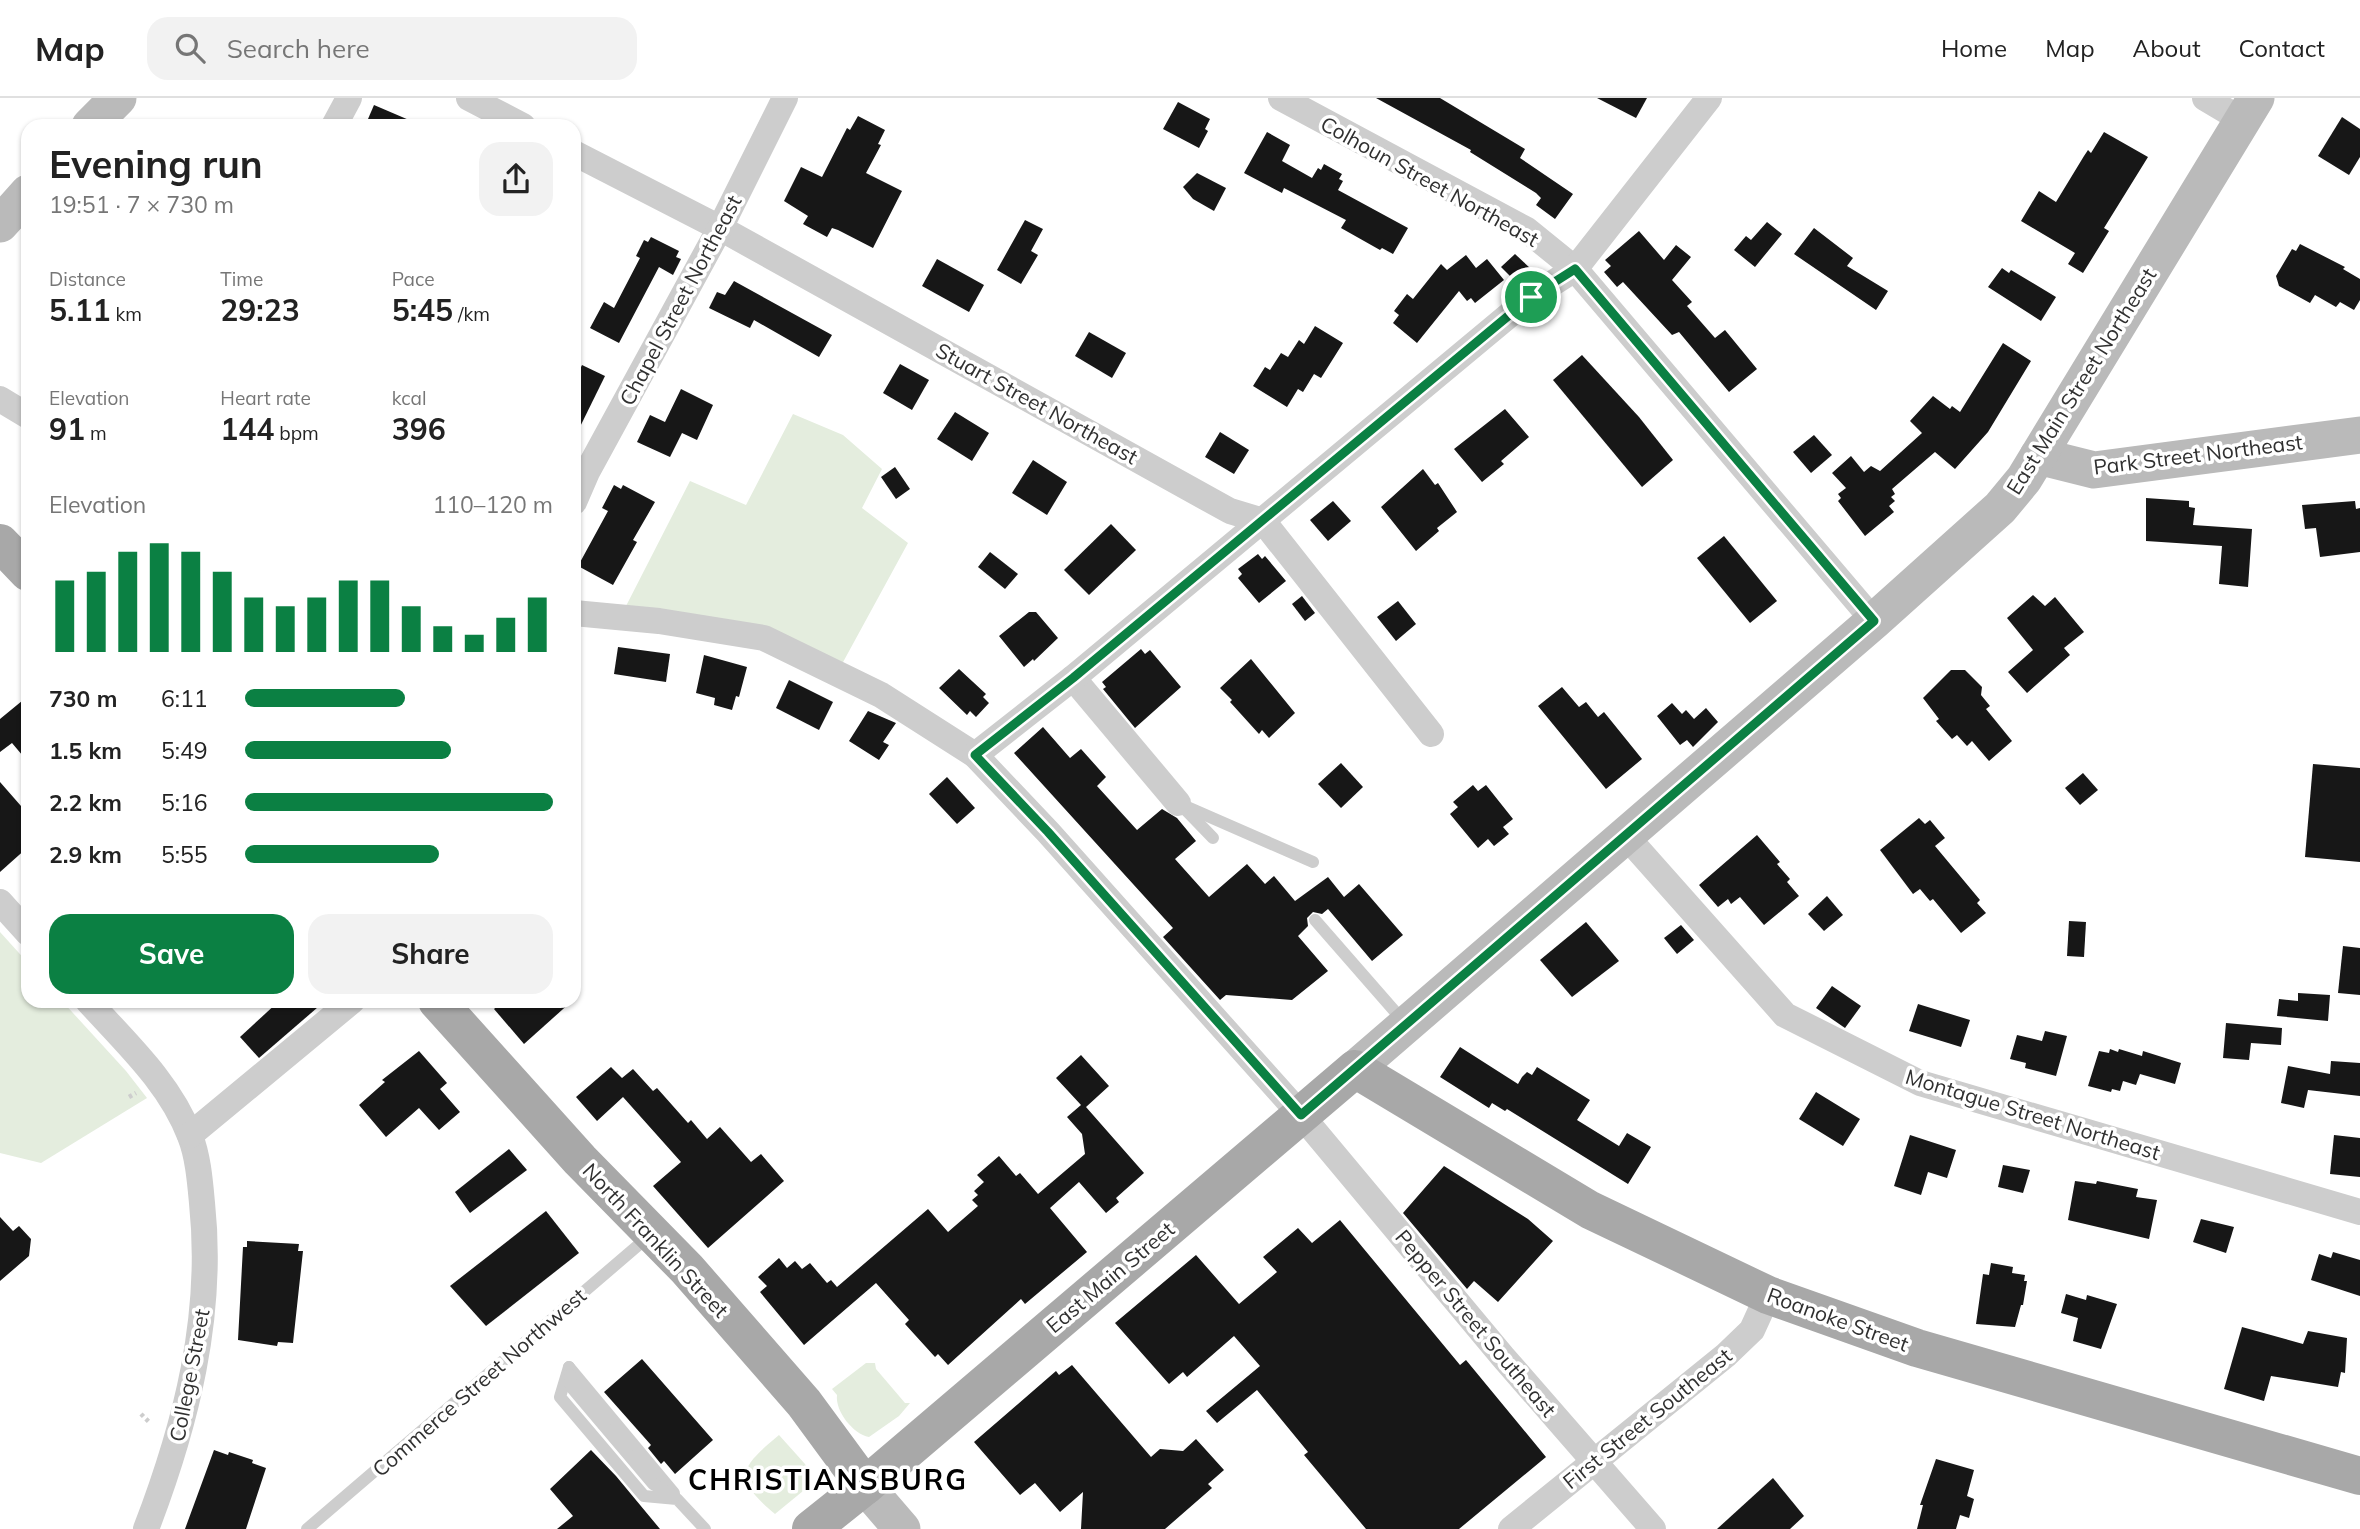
<!DOCTYPE html>
<html lang="en">
<head>
<meta charset="utf-8">
<style>
  body { margin:0; font-family:Mulish,sans-serif; background:#f2f2f2; color:#222; height:100vh; display:flex; flex-direction:column; font-size:26px; white-space:nowrap }
  * { box-sizing:border-box; margin:0 }
  p { font-size:23px; color:#767676 }
  .icon { flex:none; width:38px; height:38px; fill:none; stroke:currentColor; stroke-width:2; stroke-linecap:round; stroke-linejoin:round }
  .map { position:relative; flex:1; overflow:hidden }
  .sheet { position:absolute; left:21px; top:21px; width:560px; height:889px; display:flex; flex-direction:column; background:#fff; border-radius:21px; box-shadow:0 2px 5px #0004 }
  .sheet>* { flex:none }
  .pin { position:absolute; display:grid; place-items:center; width:60px; height:60px; color:#fff; margin:-30px; border:4px solid #fff; border-radius:50%; box-shadow:0 2px 7px #0007 }
  .round { display:grid; place-items:center; flex:none; width:74px; height:74px; border-radius:21px; background:#f2f2f2 }
  .overview { display:flex; align-items:center; justify-content:space-between; height:119px; padding:0 28px }
  h1 { font-size:38px; font-weight:700; line-height:52px }
  .metrics { display:grid; grid-template-columns:repeat(3,1fr); gap:10px; height:119px; padding:7px 28px }
  .metrics div { display:grid; align-content:center }
  .metrics b { font-size:30px; font-weight:700 }
  .metrics small { font-size:19px; font-weight:400 }
  .metrics p { font-size:19px }
  .chart { height:196px; padding:14px 28px }
  .chart p { display:flex; justify-content:space-between }
  .chart svg { width:100%; height:126px; margin-top:7px; stroke:#0b8043; stroke-width:6 }
  .cta { display:flex; gap:14px; margin-top:auto; padding:14px 28px }
  .cta a { flex:1; height:80px; border-radius:21px; background:#0b8043; color:#fff; font-size:28px; font-weight:700; line-height:80px; text-align:center }
  .cta a+a { background:#f2f2f2; color:#222 }
  ul { padding:0 28px; list-style:none; font-size:23px }
  li { display:grid; grid-template-columns:112px 84px 1fr; align-items:center; height:52px }
  li i { height:18px; border-radius:9px; background:#0b8043 }
  header { display:flex; align-items:center; gap:42px; box-sizing:border-box; height:98px; padding:0 35px; background:#fff; border-bottom:2px solid #e0e0e0 }
  header strong { font-size:33px }
  nav { display:flex; gap:38px; margin-inline-start:auto; font-size:24px }
  .search { width:490px; height:63px; background:#f2f2f2; display:flex; align-items:center; gap:18px; box-sizing:border-box; padding:0 24px; border-radius:21px; color:#767676; font-size:26px }
  .map>svg:first-child { display:block }
</style>
</head>
<body>
<header>
<strong>Map</strong>
<div class="search"><svg class="icon" aria-label="search" viewBox="0 0 24 24"><circle cx="10" cy="10" r="6"/><path d="M15 15l6 6"/></svg>Search here</div>
<nav><a>Home</a><a>Map</a><a>About</a><a>Contact</a></nav>
</header>
<div class="map">
<svg width="2360" height="1431" viewBox="0 0 2360 1431">
  <rect width="100%" height="100%" fill="#fff"/>
  <g fill="#e4edde">
    <path d="M793,316L843,337L882,371L862,410L908,445L842,566L625,510L690,383L746,407Z"/>
    <path d="M0,834L28,865V903H62L126,973L147,1000L41,1065L0,1055Z"/>
    <path d="M866,1265H875L876,1271L905,1305H910L899,1318L869,1339C853,1336 835,1313 837,1297L832,1291Z"/>
    <path d="M779,1337L805,1366L810,1376L803,1393L775,1416C730,1379 742,1368 779,1337Z"/>
  </g>
  <g fill="#171717">
    <path d="M1376,0H1440L1525,51L1520,60L1573,96L1555,121L1536,107L1541,100L1536,95L1470,54L1471,52Z"/>
    <path d="M1597,0H1647L1636,20Z"/>
    <path d="M1178,4L1210,21L1205,31L1208,33L1199,50L1163,31Z"/>
    <path d="M374,7L423,28H365Z"/>
    <path d="M858,18L885,32L878,46L881,47L866,75L902,93L873,150L838,132L832,130L827,139L803,126L808,118L784,103L801,69L822,79L847,30L850,32Z"/>
    <path d="M2342,19L2360,31V59L2349,77L2318,58Z"/>
    <path d="M1267,34L1290,47L1282,63L1312,80L1318,70L1321,72L1324,66L1342,76L1339,81L1343,83L1338,92L1408,130L1393,156L1382,150L1380,152L1341,130L1346,122L1284,90L1282,95L1244,75Z"/>
    <path d="M2104,34L2148,59L2104,130L2109,133L2083,175L2068,166L2075,155L2021,123L2039,93L2056,104L2084,58L2088,52L2091,55Z"/>
    <path d="M1197,75L1226,90L1214,113L1193,101L1183,89Z"/>
    <path d="M1025,122L1043,131L1031,153L1038,157L1021,186L997,172Z"/>
    <path d="M1767,124L1782,136L1755,169L1734,152L1746,138L1751,142Z"/>
    <path d="M1814,130L1853,160L1847,168L1888,193L1876,212L1794,156Z"/>
    <path d="M1639,133L1664,162L1676,147L1691,159L1672,182L1692,204L1687,208L1715,240L1725,232L1757,271L1729,294L1679,234L1672,237L1623,184L1617,189L1604,174L1611,168L1605,162Z"/>
    <path d="M651,139L679,153L676,159L681,161L673,177L659,169L619,245L590,230L604,204L614,210L640,160L636,158L644,142L648,144Z"/>
    <path d="M2300,146L2345,169L2343,171L2360,181V202L2354,212L2340,204L2336,209L2315,197L2310,205L2279,188L2276,178L2292,151L2296,153Z"/>
    <path d="M1515,156L1531,171L1517,185L1501,169Z"/>
    <path d="M1466,157L1476,170L1487,161L1504,182L1475,205L1471,200L1467,203L1459,193L1417,245L1393,225L1399,217L1394,213L1407,196L1413,201L1441,166L1447,172Z"/>
    <path d="M937,161L984,187L969,214L922,188Z"/>
    <path d="M2002,170L2009,175L2011,172L2056,199L2041,223L1988,189Z"/>
    <path d="M734,183L832,237L819,259L754,222L750,230L709,210L717,194L725,197Z"/>
    <path d="M1315,228L1343,245L1321,280L1314,276L1303,294L1298,291L1287,309L1253,288L1265,269L1270,272L1281,255L1288,259L1299,242L1304,246Z"/>
    <path d="M1089,234L1126,255L1112,280L1075,258Z"/>
    <path d="M2003,245L2031,263L1988,334L1955,371L1935,354L1892,391L1895,396L1891,399L1895,403L1889,408L1894,414L1865,438L1838,403L1841,400L1838,396L1846,390L1832,375L1851,358L1864,374L1871,368L1880,373L1922,335L1910,323L1933,298L1950,311L1952,308L1960,314Z"/>
    <path d="M1582,257L1639,319L1673,362L1642,389L1553,282Z"/>
    <path d="M900,266L929,282L912,312L883,295Z"/>
    <path d="M582,267L605,278L574,341V283Z"/>
    <path d="M681,291L713,307L697,342L682,335L670,359L637,344L650,317L665,324Z"/>
    <path d="M1505,311L1529,339L1501,363L1504,366L1482,384L1454,351Z"/>
    <path d="M955,314L989,335L972,363L937,341Z"/>
    <path d="M1220,334L1249,352L1234,376L1205,359Z"/>
    <path d="M1814,337L1832,357L1811,375L1793,354Z"/>
    <path d="M1033,362L1067,384L1047,417L1012,395Z"/>
    <path d="M895,369L910,391L896,401L881,379Z"/>
    <path d="M1423,371L1435,387L1438,385L1457,414L1437,430L1439,433L1416,453L1381,409Z"/>
    <path d="M614,387L621,391L623,387L655,404L633,442L637,444L613,487L578,468L608,413L602,410Z"/>
    <path d="M2146,400L2189,403V409L2195,410L2193,427L2252,431L2248,489L2219,486L2222,448L2146,443Z"/>
    <path d="M1333,403L1351,423L1328,443L1310,422Z"/>
    <path d="M2355,403L2356,411L2360,410V454L2320,459L2316,430L2305,431L2302,407Z"/>
    <path d="M1111,426L1136,452L1089,497L1064,472Z"/>
    <path d="M1724,438L1777,503L1750,525L1697,460Z"/>
    <path d="M990,454L1018,476L1005,491L978,469Z"/>
    <path d="M1258,456L1262,461L1265,458L1286,483L1259,505L1238,480L1242,476L1238,471Z"/>
    <path d="M2033,497L2045,508L2055,499L2084,534L2064,550L2070,557L2027,595L2008,574L2033,552L2007,520Z"/>
    <path d="M1302,498L1315,515L1305,523L1292,506Z"/>
    <path d="M1398,503L1416,526L1396,543L1377,519Z"/>
    <path d="M1029,514H1036L1058,540L1034,563L1033,561L1024,569L999,538Z"/>
    <path d="M618,549L670,556L666,584L614,576Z"/>
    <path d="M1141,551L1145,556L1150,552L1181,589L1135,630L1103,591L1106,589L1102,584Z"/>
    <path d="M704,557L747,569L739,599L736,598L732,612L714,607L715,600L696,595Z"/>
    <path d="M1251,561L1295,615L1269,640L1262,632L1259,636L1230,604L1232,602L1220,590Z"/>
    <path d="M959,571L986,596L983,599L989,605L976,619L970,613L967,617L939,590Z"/>
    <path d="M1951,572H1965L1982,589L1981,597L1990,608L1986,611L2012,643L1989,663L1972,643L1967,648L1957,637L1952,641L1936,623L1939,621L1923,600Z"/>
    <path d="M789,582L833,604L819,632L776,610Z"/>
    <path d="M1562,589L1579,609L1586,604L1598,619L1604,614L1642,661L1606,691L1538,608Z"/>
    <path d="M28,598V664L12,645L0,654V621Z"/>
    <path d="M1672,605L1682,616L1686,612L1694,621L1706,610L1718,624L1693,649L1687,642L1680,647L1657,618Z"/>
    <path d="M868,613L896,625L883,644L889,647L879,662L849,643Z"/>
    <path d="M1043,629L1070,660L1081,651L1106,679L1097,688L1137,732L1162,711L1177,720L1196,743L1175,761L1209,799L1247,766L1265,786L1274,778L1295,803L1328,779L1344,799L1359,786L1403,837L1372,863L1328,811L1322,816L1313,814L1307,820L1308,828L1298,838L1328,873L1292,902L1226,897L1220,902L1163,839L1173,830L1014,655Z"/>
    <path d="M1341,665L1363,689L1341,710L1318,686Z"/>
    <path d="M2313,666L2360,670V764L2305,759Z"/>
    <path d="M2083,675L2098,692L2080,707L2065,690Z"/>
    <path d="M947,679L975,710L957,726L929,696Z"/>
    <path d="M0,684L28,716V749L0,774Z"/>
    <path d="M1473,687L1478,693L1486,687L1513,721L1503,729L1509,736L1494,748L1488,741L1478,750L1450,716L1458,709L1453,704Z"/>
    <path d="M1919,720L1925,726L1930,722L1945,740L1935,748L1980,802L1977,805L1986,815L1961,835L1933,801L1930,803L1920,791L1913,796L1880,752Z"/>
    <path d="M1757,737L1780,764L1777,766L1790,781L1787,784L1799,798L1764,827L1740,799L1731,806L1728,801L1718,809L1699,787Z"/>
    <path d="M1827,798L1843,817L1824,833L1808,816Z"/>
    <path d="M2069,823L2086,824L2084,859L2067,858Z"/>
    <path d="M1586,824L1619,863L1572,899L1540,862Z"/>
    <path d="M1681,827L1694,842L1677,856L1664,840Z"/>
    <path d="M2343,848L2360,850V897L2338,895Z"/>
    <path d="M1832,888L1861,908L1845,930L1816,910Z"/>
    <path d="M2298,895L2330,897L2328,923L2277,918L2279,901L2298,903Z"/>
    <path d="M279,903H325L259,960L240,939Z"/>
    <path d="M503,903H572L524,946L494,911Z"/>
    <path d="M1918,906L1970,922L1961,949L1909,933Z"/>
    <path d="M2226,925L2282,930L2281,947L2251,945L2249,962L2223,960Z"/>
    <path d="M2045,933L2067,938L2056,978L2025,970L2026,965L2010,961L2017,937L2042,943Z"/>
    <path d="M1460,949L1518,986L1522,979L1527,974L1532,977L1537,969L1590,1002L1577,1022L1619,1048L1627,1035L1651,1049L1628,1086L1507,1011L1505,1013L1492,1005L1489,1010L1440,979Z"/>
    <path d="M2110,951L2118,954L2119,951L2142,958L2143,953L2181,965L2175,986L2140,976L2136,987L2123,983L2120,993L2112,991L2111,994L2088,988L2099,953L2109,955Z"/>
    <path d="M419,953L447,985L440,991L460,1014L439,1032L419,1010L386,1039L359,1007L385,984L382,982Z"/>
    <path d="M1081,957L1109,988L1086,1009L1144,1075L1116,1100L1119,1104L1106,1115L1079,1084L1050,1110L1087,1154L1025,1206L1021,1201L948,1267L938,1256L935,1259L905,1226L909,1222L876,1185L804,1247L760,1194L767,1188L758,1179L779,1160L787,1170L795,1163L802,1171L810,1165L827,1185L831,1182L837,1189L928,1111L948,1134L978,1108L972,1102L978,1097L974,1093L984,1084L977,1077L999,1058L1016,1078L1020,1075L1038,1096L1085,1056L1082,1036L1067,1019L1081,1007L1056,980Z"/>
    <path d="M2331,963L2360,965V998L2308,992L2304,1010L2281,1005L2288,968L2330,976Z"/>
    <path d="M611,969L622,980L633,971L653,993L657,990L688,1025L691,1022L707,1041L720,1029L751,1064L761,1056L784,1083L708,1150L653,1088L681,1064L623,999L597,1023L576,999Z"/>
    <path d="M1816,994L1860,1021L1843,1048L1799,1021Z"/>
    <path d="M1910,1037L1956,1052L1947,1080L1928,1074L1921,1097L1894,1088Z"/>
    <path d="M2334,1037L2360,1040V1079L2330,1076Z"/>
    <path d="M509,1051L527,1072L470,1115L455,1094Z"/>
    <path d="M2003,1067L2030,1072L2023,1095L1998,1089Z"/>
    <path d="M1444,1068L1528,1121L1553,1143L1498,1204L1474,1183L1467,1191L1403,1115Z"/>
    <path d="M2075,1083L2096,1086L2097,1083L2138,1091L2136,1099L2157,1102L2149,1141L2068,1122Z"/>
    <path d="M546,1113L579,1155L486,1228L450,1188Z"/>
    <path d="M0,1119L13,1133L19,1128L31,1141L29,1158L0,1183Z"/>
    <path d="M2201,1121L2234,1129L2226,1155L2193,1144Z"/>
    <path d="M1340,1122L1460,1267L1466,1262L1546,1359L1459,1431H1366L1304,1357L1308,1354L1257,1292L1217,1325L1206,1313L1260,1268L1234,1238L1187,1279L1183,1274L1169,1286L1115,1225L1196,1157L1239,1206L1277,1174L1263,1159L1298,1130L1312,1145Z"/>
    <path d="M247,1143L299,1146L298,1153H303L293,1245L278,1244L277,1248L238,1242L243,1149H247Z"/>
    <path d="M2333,1154L2360,1162V1198L2311,1182L2319,1156L2331,1160Z"/>
    <path d="M1991,1165L2013,1169L2012,1175L2025,1177L2024,1183H2027L2023,1207H2021L2015,1229L1976,1226L1983,1176L1989,1177Z"/>
    <path d="M2066,1196L2086,1202L2087,1197L2117,1206L2101,1251L2073,1243L2078,1220L2061,1215Z"/>
    <path d="M2242,1229L2303,1246L2308,1233L2347,1240L2345,1275L2341,1274L2338,1289L2271,1278L2264,1303L2224,1291Z"/>
    <path d="M642,1261L713,1342L675,1376L664,1363L661,1366L648,1350L651,1347L604,1294Z"/>
    <path d="M1072,1267L1151,1359L1160,1351L1183,1353L1196,1341L1224,1372L1208,1386L1212,1390L1165,1431H1081L1083,1394L1060,1414L1035,1385L1020,1397L974,1344L1056,1273L1059,1277Z"/>
    <path d="M214,1352L228,1357L229,1354L253,1362L252,1365L266,1370L246,1431H185Z"/>
    <path d="M591,1352L616,1378L660,1431H557L573,1418L550,1391Z"/>
    <path d="M1936,1361L1974,1372L1967,1398L1974,1401L1969,1420L1960,1417L1956,1431H1917L1923,1407H1920Z"/>
    <path d="M1773,1380L1804,1418L1790,1431H1717Z"/>
  </g>
  <g fill="none" stroke-linecap="round" stroke-linejoin="round">
    <g stroke="#cdcdcd" stroke-width="4.5" stroke-dasharray="3.5 3.5" stroke-linecap="butt">
      <path d="M129,999L136,995"/>
      <path d="M141,1316L150,1325"/>
    </g>
    <g stroke="#cdcdcd" stroke-width="12">
      <path d="M1178,705L1313,764"/>
      <path d="M1184,710L1213,740"/>
      <path d="M1315,822L1405,925"/>
      <path d="M569,1269L560,1299L644,1398L677,1401L705,1431"/>
      <path d="M569,1269L674,1395"/>
      <path d="M570,1277L571,1289L653,1386L674,1398"/>
      <path d="M307,1431L649,1138"/>
    </g>
    <g stroke="#cdcdcd" stroke-width="26">
      <path d="M469,0L523,28"/>
      <path d="M1281,0L1527,132L1575,171L1874,523"/>
      <path d="M2205,0L2242,22"/>
      <path d="M334,28L349,0"/>
      <path d="M574,55L720,130L1230,413L1263,423L1431,636"/>
      <path d="M0,301L28,318"/>
      <path d="M574,404L587,374L720,130L785,0"/>
      <path d="M574,515L659,523L764,540L881,597L975,657L1048,734L1301,1017L1503,1259L1653,1431"/>
      <path d="M1073,580L1178,705"/>
      <path d="M975,657L1073,580L1531,199L1575,171L1709,0"/>
      <path d="M1625,737L1785,917L1920,985L2360,1114"/>
      <path d="M0,804L28,835"/>
      <path d="M88,903C125,944 170,985 190,1038C198,1058 200,1083 202,1105C214,1218 186,1327 146,1431"/>
      <path d="M190,1037L352,903"/>
      <path d="M1511,1431L1726,1257L1752,1232L1768,1197"/>
    </g>
    <g stroke="#bababa" stroke-width="37">
      <path d="M90,28L118,0"/>
      <path d="M0,126L28,95"/>
      <path d="M2038,358L2094,372L2360,337"/>
      <path d="M1355,971L1874,523L2000,410L2024,381L2256,0"/>
      <path d="M865,1388L902,1431"/>
    </g>
    <g stroke="#a8a8a8" stroke-width="38">
      <path d="M0,445L28,474"/>
      <path d="M437,903L580,1062L687,1171L804,1305L865,1388"/>
      <path d="M811,1431L865,1388L1355,971L1590,1112L1768,1197L1917,1250L2360,1378"/>
    </g>
  </g>
  <g fill="none" stroke-linecap="round" stroke-linejoin="round">
    <defs>
      <path id="route" d="M1575,171L1874,523L1301,1017L1048,734L975,657L1073,580L1531,199Z"/>
    </defs>
    <use href="#route" stroke="#fff" stroke-width="14"/>
    <use href="#route" stroke="#0b8043" stroke-width="9"/>
  </g>
  <g text-anchor="middle" dominant-baseline="central" stroke-width="7" stroke-linejoin="round" paint-order="stroke">
    <g font-size="21" fill="#303030" stroke="#fff">
      <text transform="translate(1430 83) rotate(29)">Colhoun Street Northeast</text>
      <text transform="translate(680 202) rotate(-62)">Chapel Street Northeast</text>
      <text transform="translate(2081 283) rotate(-58)">East Main Street Northeast</text>
      <text transform="translate(1037 305) rotate(29)">Stuart Street Northeast</text>
      <text transform="translate(2198 356) rotate(-7)">Park Street Northeast</text>
      <text transform="translate(2033 1016) rotate(17)">Montague Street Northeast</text>
      <text transform="translate(656 1142) rotate(47)">North Franklin Street</text>
      <text transform="translate(1110 1179) rotate(-40)">East Main Street</text>
      <text transform="translate(1838 1221) rotate(20)">Roanoke Street</text>
      <text transform="translate(1476 1225) rotate(50)">Pepper Street Southeast</text>
      <text transform="translate(189 1277) rotate(-79)">College Street</text>
      <text transform="translate(479 1284) rotate(-41)">Commerce Street Northwest</text>
      <text transform="translate(1647 1320) rotate(-39)">First Street Southeast</text>
    </g>
    <g font-size="28" font-weight="bold" letter-spacing="2" fill="#000" stroke="#fff">
      <text x="828" y="1381">CHRISTIANSBURG</text>
    </g>
  </g>
</svg>
<div class="pin" style="left:1531px;top:199px;background:#1e9e55"><svg class="icon" aria-label="arrive" viewBox="0 0 24 24"><path d="M6 21V4h12l-3 4 3 4H6"/></svg></div>
<section class="sheet">
<div class="overview"><div><h1>Evening run</h1><p>19:51 · 7 × 730 m</p></div><a class="round"><svg class="icon" aria-label="share" viewBox="0 0 24 24"><path d="M12 15V3M7 8l5-5 5 5M5 13v7h14v-7"/></svg></a></div>
<div class="metrics">
<div><p>Distance</p><b>5.11<small> km</small></b></div>
<div><p>Time</p><b>29:23</b></div>
<div><p>Pace</p><b>5:45<small> /km</small></b></div>
</div>
<div class="metrics">
<div><p>Elevation</p><b>91<small> m</small></b></div>
<div><p>Heart rate</p><b>144<small> bpm</small></b></div>
<div><p>kcal</p><b>396</b></div>
</div>
<div class="chart"><p><span>Elevation</span>110–120 m</p>
<svg viewBox="0 0 160 44" preserveAspectRatio="none"><path d="M5 44V19M15 44V16M25 44V9M35 44V6M45 44V9M55 44V16M65 44V25M75 44V28M85 44V25M95 44V19M105 44V19M115 44V28M125 44V35M135 44V38M145 44V32M155 44V25"/></svg>
</div>
<ul>
<li><b>730 m</b>6:11<i style="width:52%"></i></li>
<li><b>1.5 km</b>5:49<i style="width:67%"></i></li>
<li><b>2.2 km</b>5:16<i style="width:100%"></i></li>
<li><b>2.9 km</b>5:55<i style="width:63%"></i></li>
</ul>
<div class="cta"><a>Save</a><a>Share</a></div>
</section>
</div>
</body>
</html>
